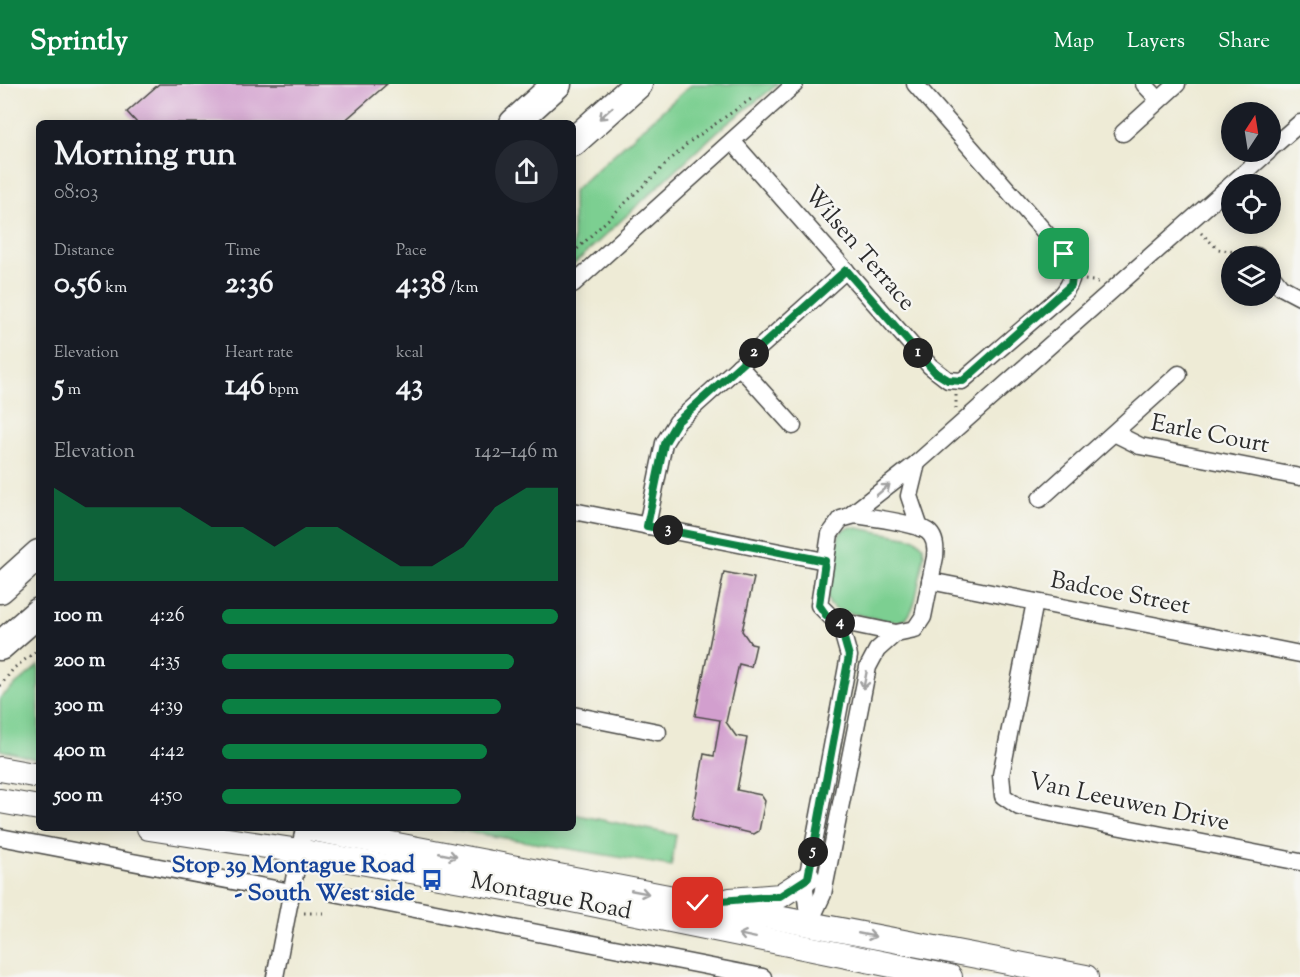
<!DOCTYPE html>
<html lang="en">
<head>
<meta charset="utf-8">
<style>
  body { margin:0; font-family:"Sorts Mill Goudy",serif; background:#242831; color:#f1f3f6; height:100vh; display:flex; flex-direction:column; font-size:22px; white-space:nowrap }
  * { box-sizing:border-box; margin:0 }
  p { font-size:20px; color:#9ea1a6 }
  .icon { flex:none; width:33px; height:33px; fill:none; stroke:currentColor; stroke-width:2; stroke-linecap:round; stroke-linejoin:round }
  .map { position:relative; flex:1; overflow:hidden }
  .panel { position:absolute; left:36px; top:36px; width:540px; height:711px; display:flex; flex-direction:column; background:#171b24; border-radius:9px; box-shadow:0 3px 15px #0003 }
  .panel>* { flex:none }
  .needle { width:39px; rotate:12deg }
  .buttons { position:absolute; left:1221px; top:18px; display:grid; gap:12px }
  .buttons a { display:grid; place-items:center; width:60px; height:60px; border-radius:50%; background:#171b24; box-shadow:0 3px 15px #0003; font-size:30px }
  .pin { position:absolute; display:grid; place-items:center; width:51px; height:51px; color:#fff; margin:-26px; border-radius:12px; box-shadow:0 3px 9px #0006 }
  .km { position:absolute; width:30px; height:30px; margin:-15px; border-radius:50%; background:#222; color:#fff; font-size:16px; line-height:30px; text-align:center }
  .round { display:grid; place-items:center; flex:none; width:63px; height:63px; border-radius:32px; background:#242831 }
  .overview { display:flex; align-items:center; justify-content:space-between; height:102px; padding:0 18px }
  h1 { font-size:33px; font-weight:800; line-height:45px }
  .figures { display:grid; grid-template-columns:repeat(3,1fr); gap:9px; height:102px; padding:6px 18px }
  .figures div { display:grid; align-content:center }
  .figures b { font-size:30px; font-weight:800 }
  .figures small { font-size:16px; font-weight:400 }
  .figures p { font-size:16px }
  .chart { height:168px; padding:12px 18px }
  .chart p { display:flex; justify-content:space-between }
  .chart svg { width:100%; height:108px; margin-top:6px; fill:#0b8043; opacity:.7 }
  ul { padding:0 18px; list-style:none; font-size:20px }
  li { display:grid; grid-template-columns:96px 72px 1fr; align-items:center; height:45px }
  li i { height:15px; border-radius:8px; background:#0b8043 }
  header { display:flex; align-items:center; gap:36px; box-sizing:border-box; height:84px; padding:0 30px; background:#0b8043; color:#fff }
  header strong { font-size:28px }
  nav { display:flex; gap:33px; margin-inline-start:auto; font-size:21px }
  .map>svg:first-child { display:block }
</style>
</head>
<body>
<header>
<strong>Sprintly</strong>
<nav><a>Map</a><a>Layers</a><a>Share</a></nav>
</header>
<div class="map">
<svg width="1300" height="893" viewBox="0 0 1300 893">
  <rect width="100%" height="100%" fill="#f6f6f2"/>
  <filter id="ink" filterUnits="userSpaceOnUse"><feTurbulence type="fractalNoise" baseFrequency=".0167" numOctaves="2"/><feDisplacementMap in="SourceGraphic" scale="12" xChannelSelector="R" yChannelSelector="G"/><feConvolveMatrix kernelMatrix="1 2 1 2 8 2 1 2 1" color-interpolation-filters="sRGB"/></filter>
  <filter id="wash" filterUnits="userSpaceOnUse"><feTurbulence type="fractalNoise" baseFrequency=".008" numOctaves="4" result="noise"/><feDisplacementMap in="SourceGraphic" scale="24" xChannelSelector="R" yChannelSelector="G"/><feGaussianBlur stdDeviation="1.35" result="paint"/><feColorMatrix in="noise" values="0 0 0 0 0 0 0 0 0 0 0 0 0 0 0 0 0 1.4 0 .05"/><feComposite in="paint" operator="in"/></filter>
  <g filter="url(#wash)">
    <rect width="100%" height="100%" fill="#eeebd6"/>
    <g fill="#7bcf91" stroke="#537d5e" stroke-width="1.5">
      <path d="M692,0H778L718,47L573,181V107Z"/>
      <path d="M852,443L916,455L923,462L924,471C909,552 916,543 837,526L830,521L827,512L839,451L844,445Z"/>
      <path d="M39,581V676L0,666V614Z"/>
      <path d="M573,730L676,751L671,782L445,744H573Z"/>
    </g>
    <g id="blocks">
      <g fill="#d29fce">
        <path d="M159,0H387L342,39H137L127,28Z"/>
        <path d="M724,488L754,494L742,547L751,560L756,561L751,583L739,580L726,638L736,652L747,654L737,706L761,711L765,717L759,747L754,750L692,735L704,670L714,672L720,636L695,632Z"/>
      </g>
    </g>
  </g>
  <g filter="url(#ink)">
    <use href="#blocks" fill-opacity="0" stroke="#484845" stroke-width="1.5"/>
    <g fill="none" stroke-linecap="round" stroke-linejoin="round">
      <defs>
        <g id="minor">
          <path d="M1144,0L1159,16"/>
          <path d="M1123,49L1177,0"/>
          <path d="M732,57L930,282L948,296L962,297L1061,212C1074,197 1076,186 1064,170L915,0"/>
          <path d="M1270,65L1300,39"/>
          <path d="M1256,172H1257"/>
          <path d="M1270,189L1281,203L1300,213"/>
          <path d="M573,200L795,0"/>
          <path d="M739,282L793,342"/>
          <path d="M1114,349L1140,362L1300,393"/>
          <path d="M917,379L909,412L920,444"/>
          <path d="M1040,415L1179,290"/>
          <path d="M573,427L825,477"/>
          <path d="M855,431C869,433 916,439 927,447C936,453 936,464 935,473L923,533L915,545L896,549L834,536L819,521L830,450L841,435Z"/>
          <path d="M849,432L917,379L1268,68"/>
          <path d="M647,442L664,359L677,338L846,186"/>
          <path d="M930,497L1300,570"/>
          <path d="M1035,518L1001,691L1003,712L1019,723L1300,778"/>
          <path d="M573,631L658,648"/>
          <path d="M0,753L291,808"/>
          <path d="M333,809L763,893"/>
          <path d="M809,839L805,806L849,572L839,537"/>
          <path d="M809,840L823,810L868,583L877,566L896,549"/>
          <path d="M275,893L304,744"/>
        </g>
        <g id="secondary">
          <path d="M0,685L39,692"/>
          <path d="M0,717L39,724"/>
          <path d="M149,744L299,767L572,816L950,893"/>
          <path d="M308,744L1086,893"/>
          <path d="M730,816L780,812L808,794"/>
        </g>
        <g id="trunk">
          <path d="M514,39L557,0"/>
          <path d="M573,58L638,0"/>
          <path d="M0,505L39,470"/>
          <path d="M0,562L39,528"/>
        </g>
      </defs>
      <use href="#minor" stroke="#484845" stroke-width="19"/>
      <use href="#secondary" stroke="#484845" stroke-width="26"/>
      <use href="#trunk" stroke="#484845" stroke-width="31"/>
      <g stroke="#484845" stroke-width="3" stroke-dasharray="1.5 4.5" stroke-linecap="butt">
        <path d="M1201,149L1218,165L1240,169"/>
        <path d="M573,169L688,59L754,13"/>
        <path d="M1085,196L1099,198"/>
        <path d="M956,311V325"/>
        <path d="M0,602L14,584L39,565"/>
        <path d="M304,829H325"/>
      </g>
      <use href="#minor" stroke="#fff" stroke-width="16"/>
      <use href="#secondary" stroke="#fff" stroke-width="24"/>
      <use href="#trunk" stroke="#fff" stroke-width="28"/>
    </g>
    <defs><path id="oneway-shaft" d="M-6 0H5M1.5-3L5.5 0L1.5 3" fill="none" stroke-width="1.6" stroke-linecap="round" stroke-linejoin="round" transform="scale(1.5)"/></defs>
    <g stroke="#a0a0a0">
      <use href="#oneway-shaft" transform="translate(606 29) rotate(138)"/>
      <use href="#oneway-shaft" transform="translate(883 406) rotate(-40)"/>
      <use href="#oneway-shaft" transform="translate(865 596) rotate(101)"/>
      <use href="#oneway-shaft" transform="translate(448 771) rotate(11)"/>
      <use href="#oneway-shaft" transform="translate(640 808) rotate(11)"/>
      <use href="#oneway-shaft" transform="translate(867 851) rotate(11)"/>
      <use href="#oneway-shaft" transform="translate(747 852) rotate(-168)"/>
    </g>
  </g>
  <g fill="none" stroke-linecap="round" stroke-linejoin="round" filter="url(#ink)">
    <defs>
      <path id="route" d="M698,819L780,812L808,794L849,572L839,537L826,531L819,521L825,477L647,442L664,360L677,338L846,186L935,288L948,296L963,297L1071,201L1073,187L1064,170"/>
    </defs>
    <use href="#route" stroke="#fff" stroke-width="12"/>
    <use href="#route" stroke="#0b8043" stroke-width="8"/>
  </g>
  <defs>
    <symbol id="bus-bare" viewBox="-9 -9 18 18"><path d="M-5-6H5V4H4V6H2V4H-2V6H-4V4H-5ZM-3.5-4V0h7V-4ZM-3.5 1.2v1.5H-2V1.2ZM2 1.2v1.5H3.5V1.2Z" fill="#1a4fb4" stroke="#f6f6f2" stroke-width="2.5" paint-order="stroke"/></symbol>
  </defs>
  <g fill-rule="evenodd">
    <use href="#bus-bare" x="417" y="781" width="30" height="30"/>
  </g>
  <g text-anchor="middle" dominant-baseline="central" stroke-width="4.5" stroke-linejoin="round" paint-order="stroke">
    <g font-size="24" fill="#2b2b2b" stroke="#f6f6f2">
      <text transform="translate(859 165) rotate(49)">Wilsen Terrace</text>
      <text transform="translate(1210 351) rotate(11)">Earle Court</text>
      <text transform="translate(1120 510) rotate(11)">Badcoe Street</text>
      <text transform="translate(1129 719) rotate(12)">Van Leeuwen Drive</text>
      <text transform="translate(551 813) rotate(11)">Montague Road</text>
    </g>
    <g font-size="24" font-weight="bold" fill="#164399" stroke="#f6f6f2" text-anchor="end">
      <text x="415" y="782">Stop 39 Montague Road<tspan x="415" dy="28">- South West side</tspan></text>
    </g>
  </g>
</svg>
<div class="buttons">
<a><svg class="needle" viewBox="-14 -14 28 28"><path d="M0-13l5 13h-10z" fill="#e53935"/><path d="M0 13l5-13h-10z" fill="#9ea1a6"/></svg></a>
<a><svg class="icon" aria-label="locate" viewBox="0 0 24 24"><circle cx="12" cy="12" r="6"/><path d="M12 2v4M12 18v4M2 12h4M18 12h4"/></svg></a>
<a><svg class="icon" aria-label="layers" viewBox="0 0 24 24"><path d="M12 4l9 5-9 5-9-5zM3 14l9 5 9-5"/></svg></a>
</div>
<div class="pin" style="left:1064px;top:170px;background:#1e9e55"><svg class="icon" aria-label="arrive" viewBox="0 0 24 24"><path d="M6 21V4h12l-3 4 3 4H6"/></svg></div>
<div class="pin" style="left:698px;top:819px;background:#d93025"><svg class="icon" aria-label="check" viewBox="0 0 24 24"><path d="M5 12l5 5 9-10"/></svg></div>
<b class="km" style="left:918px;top:269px">1</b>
<b class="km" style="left:754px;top:269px">2</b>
<b class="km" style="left:668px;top:446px">3</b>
<b class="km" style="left:840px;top:539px">4</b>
<b class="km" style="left:813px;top:768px">5</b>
<section class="panel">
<div class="overview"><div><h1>Morning run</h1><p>08:03</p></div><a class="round"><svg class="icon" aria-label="share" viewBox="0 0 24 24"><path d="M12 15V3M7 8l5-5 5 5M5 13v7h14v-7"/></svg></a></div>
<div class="figures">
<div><p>Distance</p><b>0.56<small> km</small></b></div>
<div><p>Time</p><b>2:36</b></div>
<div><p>Pace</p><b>4:38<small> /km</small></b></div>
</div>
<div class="figures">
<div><p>Elevation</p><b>5<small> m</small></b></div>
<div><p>Heart rate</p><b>146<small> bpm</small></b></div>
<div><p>kcal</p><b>43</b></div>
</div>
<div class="chart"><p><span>Elevation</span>142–146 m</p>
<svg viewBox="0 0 160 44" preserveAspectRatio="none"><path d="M0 44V6L10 14L20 14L30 14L40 14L50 22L60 22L70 30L80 22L90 22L100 30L110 38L120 38L130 30L140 14L150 6L160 6V44z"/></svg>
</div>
<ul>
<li><b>100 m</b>4:26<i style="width:100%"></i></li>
<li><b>200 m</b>4:35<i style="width:87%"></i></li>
<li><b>300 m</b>4:39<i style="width:83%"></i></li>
<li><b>400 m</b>4:42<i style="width:79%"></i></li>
<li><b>500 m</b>4:50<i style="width:71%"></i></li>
</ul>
</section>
</div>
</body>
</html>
